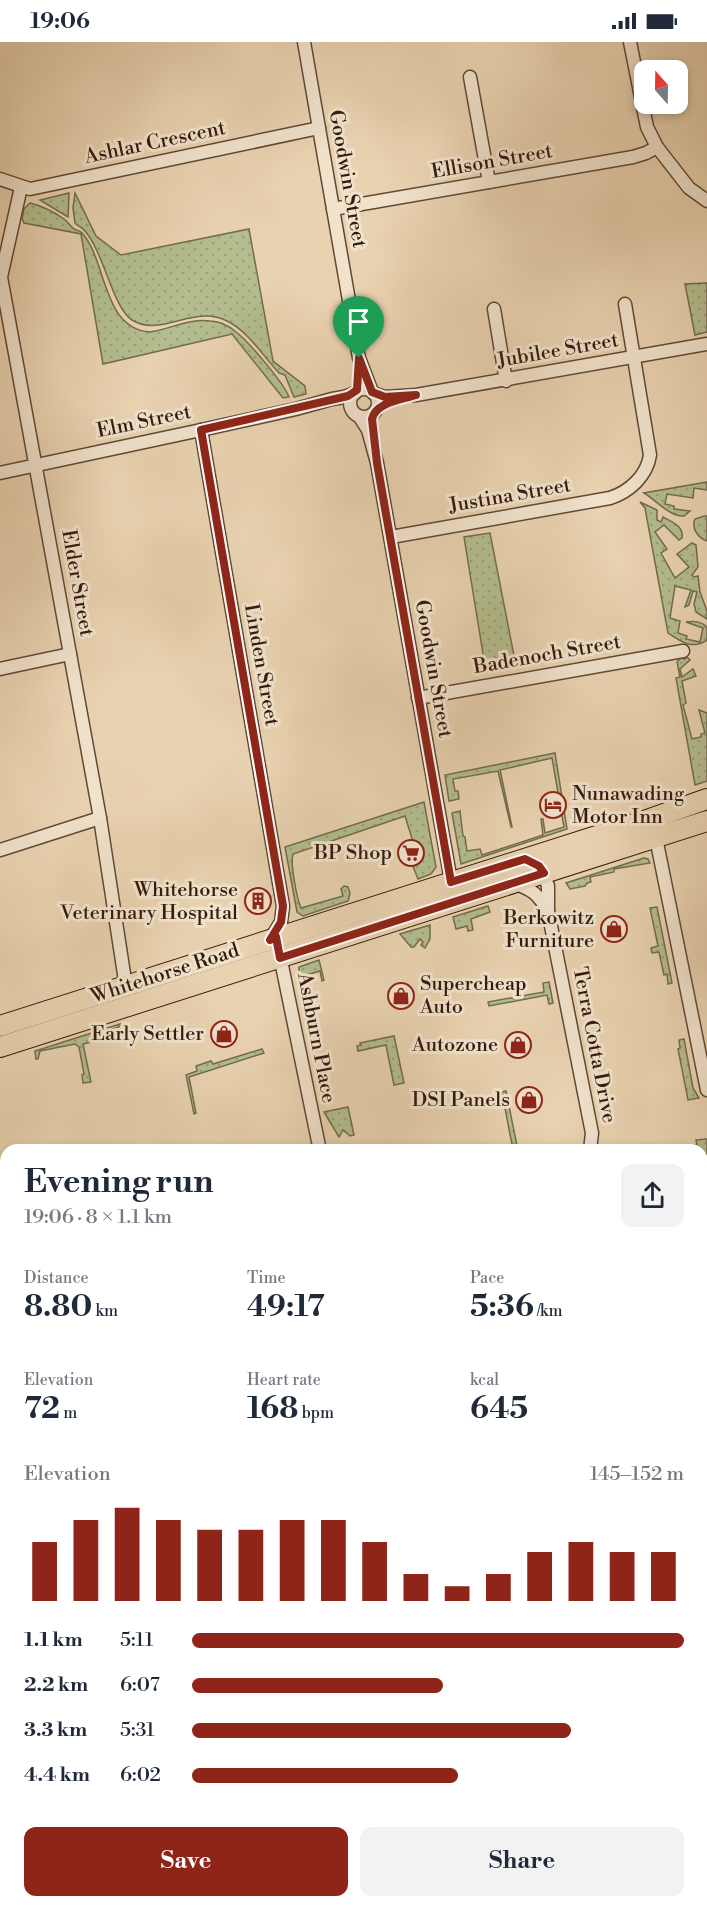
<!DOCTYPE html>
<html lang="en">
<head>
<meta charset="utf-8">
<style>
  body { margin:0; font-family:"Libre Bodoni",serif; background:#f2f2f3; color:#1f2937; height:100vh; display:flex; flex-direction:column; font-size:22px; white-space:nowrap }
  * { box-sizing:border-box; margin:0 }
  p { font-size:20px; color:#747a83 }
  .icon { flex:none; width:33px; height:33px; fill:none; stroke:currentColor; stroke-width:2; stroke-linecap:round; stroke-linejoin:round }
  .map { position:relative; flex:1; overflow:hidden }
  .side { position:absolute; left:0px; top:1102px; width:708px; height:764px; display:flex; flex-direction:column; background:#fff; border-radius:18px 18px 0 0; box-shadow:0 3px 9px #0003 }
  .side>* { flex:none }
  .needle { width:39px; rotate:340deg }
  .fabs { position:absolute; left:634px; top:18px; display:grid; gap:12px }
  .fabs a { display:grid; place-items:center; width:54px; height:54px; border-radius:12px; background:#fff; box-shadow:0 3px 9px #0003; font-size:30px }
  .pin { position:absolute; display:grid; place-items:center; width:51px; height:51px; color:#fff; margin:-62px -26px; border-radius:50% 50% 50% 0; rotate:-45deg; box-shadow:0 0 6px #0007 }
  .pin .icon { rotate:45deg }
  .round { display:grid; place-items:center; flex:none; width:63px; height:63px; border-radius:12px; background:#f2f2f3 }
  .summary { display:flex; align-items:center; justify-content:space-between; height:102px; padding:0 24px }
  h1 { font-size:33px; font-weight:700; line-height:45px }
  .figures { display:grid; grid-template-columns:repeat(3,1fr); gap:9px; height:102px; padding:6px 24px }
  .figures div { display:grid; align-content:center }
  .figures b { font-size:30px; font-weight:700 }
  .figures small { font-size:16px; font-weight:400 }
  .figures p { font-size:16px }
  .chart { height:168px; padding:12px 24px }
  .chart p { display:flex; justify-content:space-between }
  .chart svg { width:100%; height:108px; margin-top:6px; stroke:#8f2418; stroke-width:6 }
  .cta { display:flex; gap:12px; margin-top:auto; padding:12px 24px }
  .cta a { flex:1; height:69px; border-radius:12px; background:#8f2418; color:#fff; font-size:24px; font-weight:700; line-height:69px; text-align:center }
  .cta a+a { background:#f2f2f3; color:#1f2937 }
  ul { padding:0 24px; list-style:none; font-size:20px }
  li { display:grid; grid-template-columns:96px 72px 1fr; align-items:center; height:45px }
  li i { height:15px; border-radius:8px; background:#8f2418 }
  .status { display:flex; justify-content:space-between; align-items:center; height:42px; padding:0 30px; background:#fff; direction:ltr }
  .status svg { height:16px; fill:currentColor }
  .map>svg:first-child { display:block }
</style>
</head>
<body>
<div class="status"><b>19:06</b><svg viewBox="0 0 49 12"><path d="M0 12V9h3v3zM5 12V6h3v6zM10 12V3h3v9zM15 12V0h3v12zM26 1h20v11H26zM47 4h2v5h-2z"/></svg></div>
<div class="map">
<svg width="707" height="1865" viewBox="0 0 707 1865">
  <defs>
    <pattern id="green-dots" width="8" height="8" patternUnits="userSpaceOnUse" patternTransform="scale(1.5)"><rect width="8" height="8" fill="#b3bd8d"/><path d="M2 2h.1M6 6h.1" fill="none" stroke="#9aa278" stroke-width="1.8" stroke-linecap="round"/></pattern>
    <pattern id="forest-firs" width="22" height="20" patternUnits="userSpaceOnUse" patternTransform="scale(1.5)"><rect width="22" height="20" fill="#b3bd8d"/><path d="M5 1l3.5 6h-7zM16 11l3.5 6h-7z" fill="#9aa278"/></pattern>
  </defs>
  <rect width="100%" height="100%" fill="#e9d2b0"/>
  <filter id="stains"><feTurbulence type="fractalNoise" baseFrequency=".00333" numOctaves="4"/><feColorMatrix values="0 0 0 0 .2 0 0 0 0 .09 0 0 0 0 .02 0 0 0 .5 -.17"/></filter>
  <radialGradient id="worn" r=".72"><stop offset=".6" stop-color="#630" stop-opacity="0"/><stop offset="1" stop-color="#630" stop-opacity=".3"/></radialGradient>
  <g fill="url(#green-dots)" stroke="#736c4d" stroke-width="1.5">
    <path d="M69,151L68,175L40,158Z"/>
    <path d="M75,151L96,194L121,213L249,187L273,319L305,344L306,352L294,355L285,333L279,331C263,314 248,289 227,279C193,262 161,296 132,278C113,266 104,211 85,189C82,185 78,184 75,181L73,166Z"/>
    <path d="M30,161C42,164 54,170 64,177C68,180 70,184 74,187C78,189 79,188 82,191C107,218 102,287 150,290C170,287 190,276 210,279C219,279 229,284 236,290C248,299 284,341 289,355L283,356L232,292L103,322L81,192L24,181L22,176L24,167Z"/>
    <path d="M707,241V290L695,293L685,242Z"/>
    <path d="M707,440V448L694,446L693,456L667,452L665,462L674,464V467L690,469L684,474C670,475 656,458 644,451Z"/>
    <path d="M640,460L657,468V478L661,480L663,475C672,480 684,484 682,496L679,498L664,483L655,490L667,507L661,511L675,536L689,525L677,512L692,501L696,503L698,525L692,533L694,535L698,534L700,550L707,569V577L696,570L694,562L697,550L693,549L689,563L685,565L691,548L675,544L670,576L680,579L678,591L687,594L686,597L700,600L703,586L686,580C694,579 701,579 707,585V598C692,608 681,600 668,591L645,466Z"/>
    <path d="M704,474H707V499C698,496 691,486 695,477Z"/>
    <path d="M490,491L515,619L485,624L464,495Z"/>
    <path d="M687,615L690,618L680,627L682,635L693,627L696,634L682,639L686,661L683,663L692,697L701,695V692L705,691L699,668L707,671V739L695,743L676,636L680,635L677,620L680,616L685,617Z"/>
    <path d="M555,711L567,787L461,822L452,771L460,769L463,794L465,795L467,809L480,807L482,813L543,793L541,777H543L545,791L564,785L552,716L500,728L512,785H511L498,729L453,737L455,749H458L459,757L449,759L445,733Z"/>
    <path d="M424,760L436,825L431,832L418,837L412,822L419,819L405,774L293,812C290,821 297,857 301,866L343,854L341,847L344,844L348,845L350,851L348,859L303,874L297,870L285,805Z"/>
    <path d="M644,816L648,817L650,821L614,827V830L590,835L591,840L587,841L585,844L570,847L566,841Z"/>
    <path d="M488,864L490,870L471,877L473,888L468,889L467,884L456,887L453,875Z"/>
    <path d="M657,865L672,941L668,942L667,932L664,933L659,910L652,911L651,906L658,904L650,866Z"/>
    <path d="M430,883V897L425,906L421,903L423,900L420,897L414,905H411L400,892Z"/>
    <path d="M319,918L324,938L322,939L320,929L299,935V925Z"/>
    <path d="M549,940L553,961L549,962L547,953L489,964L488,960L544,950L543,941Z"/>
    <path d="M120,982L119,985L94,993L96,999L83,1002L91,1040L83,1041L82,1033L84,1032L79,1005L75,1002L40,1009L38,1017H36L35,1009Z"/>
    <path d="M394,994L404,1041L394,1043L386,1003L358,1009L357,1004L361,1003L360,1001Z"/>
    <path d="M684,997L693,1046L699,1056L688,1058L678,1007L680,1006L679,998Z"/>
    <path d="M262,1007L264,1011L189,1035L196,1071L194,1072L186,1033L197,1029L196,1024L211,1019L213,1022Z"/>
    <path d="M506,1049L517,1104L518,1108H513L502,1050Z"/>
    <path d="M348,1065L354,1093L350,1094L343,1088L339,1095L324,1070Z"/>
    <path d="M707,1097V1125L702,1123V1108H695L693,1106L687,1108H668L697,1103L696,1098Z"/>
  </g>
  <path fill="url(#forest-firs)" stroke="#736c4d" stroke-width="1.5" d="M707,1838V1865H629L643,1860H702V1840Z"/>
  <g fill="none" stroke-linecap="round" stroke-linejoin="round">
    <defs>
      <g id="street">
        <path d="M304,0L359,316L372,350"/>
        <path d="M630,0L647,85L657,105L689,146L707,159"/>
        <path d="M470,35L489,140"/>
        <path d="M0,137L30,147L319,86"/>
        <path d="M21,145L1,235L100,776L126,945"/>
        <path d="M333,167L633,115L646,111L657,105"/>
        <path d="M494,267L506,339"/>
        <circle cx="364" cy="361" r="14"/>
        <path d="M373,351L385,355L416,353L707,302"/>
        <path d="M359,374L368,388L377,421L451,839"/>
        <path d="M201,388L283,864L281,880L270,898"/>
        <path d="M0,431L201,388L296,367L332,357L344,355L355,351"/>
        <path d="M391,495L610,456C629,450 647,434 650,413L625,262"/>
        <path d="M0,627L70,612"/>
        <path d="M418,656L683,609"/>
        <path d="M656,796L707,1048"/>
        <path d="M0,808L100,776"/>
        <path d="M542,828L548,844V869L592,1091L590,1108"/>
        <path d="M513,841C532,847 538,852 548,869"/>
        <path d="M279,909L319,1104"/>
        <path d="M702,1315L707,1314"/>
        <path d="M702,1538L707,1543"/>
        <path d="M0,1671L6,1670"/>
        <path d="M194,1860L195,1865"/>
        <path d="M370,1860L371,1865"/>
        <path d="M544,1860L546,1865"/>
      </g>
      <g id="secondary">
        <path d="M702,1821L707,1819"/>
        <path d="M571,1865L586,1860"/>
      </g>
      <g id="primary">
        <path d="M0,984L650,777L707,757"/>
        <path d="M0,1005L707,779"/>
      </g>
    </defs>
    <use href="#street" stroke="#604836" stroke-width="15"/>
    <use href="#secondary" stroke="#331a0d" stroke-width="21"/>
    <use href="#primary" stroke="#331a0d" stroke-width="22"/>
    <use href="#street" stroke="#f1e2cc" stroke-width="12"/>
    <use href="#secondary" stroke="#f1e2cc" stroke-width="18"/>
    <use href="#primary" stroke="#e9d2b0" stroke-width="20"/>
    <g stroke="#331a0d" stroke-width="3" stroke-dasharray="10 10" stroke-linecap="butt">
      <path d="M702,1415L707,1414"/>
      <path d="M0,1553L6,1552"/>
    </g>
  </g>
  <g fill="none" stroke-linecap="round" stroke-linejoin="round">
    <defs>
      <path id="route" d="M359,316L372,350L385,355L416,353C401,358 376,360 372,377L377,421L451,840L525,817L539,824L544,831L280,916L276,895L270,898L281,880L283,864L201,388L348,354L357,348Z"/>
    </defs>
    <use href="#route" stroke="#fff" stroke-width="12"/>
    <use href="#route" stroke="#8f2418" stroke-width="8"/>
  </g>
  <defs>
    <symbol id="hotel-ring" viewBox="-11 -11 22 22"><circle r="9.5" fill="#f1e2cc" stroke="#8f2418" stroke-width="1.5"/><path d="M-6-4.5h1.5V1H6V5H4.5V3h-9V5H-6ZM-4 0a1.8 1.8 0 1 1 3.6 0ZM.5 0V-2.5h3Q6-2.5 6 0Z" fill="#8f2418"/></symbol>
    <symbol id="supermarket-ring" viewBox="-11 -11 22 22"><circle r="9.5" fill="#f1e2cc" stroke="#8f2418" stroke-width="1.5"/><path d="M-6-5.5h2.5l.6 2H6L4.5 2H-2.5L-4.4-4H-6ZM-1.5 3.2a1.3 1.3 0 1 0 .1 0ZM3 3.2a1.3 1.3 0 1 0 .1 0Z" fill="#8f2418"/></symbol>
    <symbol id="building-ring" viewBox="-11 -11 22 22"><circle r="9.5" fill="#f1e2cc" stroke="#8f2418" stroke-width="1.5"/><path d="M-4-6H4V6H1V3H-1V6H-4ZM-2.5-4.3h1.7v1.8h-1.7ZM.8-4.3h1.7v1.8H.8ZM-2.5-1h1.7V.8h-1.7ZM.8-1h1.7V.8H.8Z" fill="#8f2418"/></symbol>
    <symbol id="shop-ring" viewBox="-11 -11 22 22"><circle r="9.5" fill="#f1e2cc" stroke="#8f2418" stroke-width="1.5"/><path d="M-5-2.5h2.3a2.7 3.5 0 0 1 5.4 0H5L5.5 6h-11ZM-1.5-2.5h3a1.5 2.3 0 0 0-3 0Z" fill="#8f2418"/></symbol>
  </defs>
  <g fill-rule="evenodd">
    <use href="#hotel-ring" x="538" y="748" width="30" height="30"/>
    <use href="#supermarket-ring" x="396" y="796" width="30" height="30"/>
    <use href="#building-ring" x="243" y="844" width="30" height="30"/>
    <use href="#shop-ring" x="599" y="872" width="30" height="30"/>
    <use href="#shop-ring" x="386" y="939" width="30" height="30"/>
    <use href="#shop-ring" x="209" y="977" width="30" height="30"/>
    <use href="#shop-ring" x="503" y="988" width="30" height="30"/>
    <use href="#shop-ring" x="514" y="1043" width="30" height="30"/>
  </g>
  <g text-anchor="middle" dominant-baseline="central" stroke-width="6" stroke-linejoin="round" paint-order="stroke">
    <g font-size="20" fill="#331a0d" stroke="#f1e2cc">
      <text transform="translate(155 101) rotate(-12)">Ashlar Crescent</text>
      <text transform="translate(492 120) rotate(-10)">Ellison Street</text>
      <text transform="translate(347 137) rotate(80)">Goodwin Street</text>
      <text transform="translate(558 309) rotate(-10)">Jubilee Street</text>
      <text transform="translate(144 380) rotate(-12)">Elm Street</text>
      <text transform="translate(510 454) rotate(-10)">Justina Street</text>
      <text transform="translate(77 541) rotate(80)">Elder Street</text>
      <text transform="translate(547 613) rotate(-10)">Badenoch Street</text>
      <text transform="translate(261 623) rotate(80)">Linden Street</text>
      <text transform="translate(433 627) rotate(80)">Goodwin Street</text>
      <text transform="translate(165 932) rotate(-18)">Whitehorse Road</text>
      <text transform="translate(316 996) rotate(79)">Ashburn Place</text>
      <text transform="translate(594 1003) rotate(79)">Terra Cotta Drive</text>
    </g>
    <g font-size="20" fill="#331a0d" stroke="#f1e2cc" text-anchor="end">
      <text x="572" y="752" text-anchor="start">Nunawading<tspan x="572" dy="23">Motor Inn</tspan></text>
      <text x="392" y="811">BP Shop</text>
      <text x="238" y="848">Whitehorse<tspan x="238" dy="23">Veterinary Hospital</tspan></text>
      <text x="594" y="876">Berkowitz<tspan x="594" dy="23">Furniture</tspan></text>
      <text x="420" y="942" text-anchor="start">Supercheap<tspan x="420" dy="23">Auto</tspan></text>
      <text x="204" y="992">Early Settler</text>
      <text x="498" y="1003">Autozone</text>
      <text x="510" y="1058">DSI Panels</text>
    </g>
  </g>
  <rect width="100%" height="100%" filter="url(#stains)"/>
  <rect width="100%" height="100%" fill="url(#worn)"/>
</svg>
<div class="fabs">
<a><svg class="needle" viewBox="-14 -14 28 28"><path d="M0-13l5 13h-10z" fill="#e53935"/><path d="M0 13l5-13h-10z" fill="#747a83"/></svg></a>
</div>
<div class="pin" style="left:359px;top:316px;background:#1e9e55"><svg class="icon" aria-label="arrive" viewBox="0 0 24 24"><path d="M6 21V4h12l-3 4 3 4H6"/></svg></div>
<section class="side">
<div class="summary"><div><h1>Evening run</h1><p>19:06 · 8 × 1.1 km</p></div><a class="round"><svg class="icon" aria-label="share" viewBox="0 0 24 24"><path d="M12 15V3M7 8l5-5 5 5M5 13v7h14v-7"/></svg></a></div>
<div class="figures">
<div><p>Distance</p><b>8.80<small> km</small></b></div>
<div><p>Time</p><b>49:17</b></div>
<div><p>Pace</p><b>5:36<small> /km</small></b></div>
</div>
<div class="figures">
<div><p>Elevation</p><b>72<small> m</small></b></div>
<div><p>Heart rate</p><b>168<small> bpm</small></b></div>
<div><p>kcal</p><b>645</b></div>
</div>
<div class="chart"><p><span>Elevation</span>145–152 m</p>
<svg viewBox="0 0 160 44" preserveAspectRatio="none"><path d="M5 44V20M15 44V11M25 44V6M35 44V11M45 44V15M55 44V15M65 44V11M75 44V11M85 44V20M95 44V33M105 44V38M115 44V33M125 44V24M135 44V20M145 44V24M155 44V24"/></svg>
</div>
<ul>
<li><b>1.1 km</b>5:11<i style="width:100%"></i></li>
<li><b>2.2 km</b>6:07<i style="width:51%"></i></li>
<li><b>3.3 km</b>5:31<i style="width:77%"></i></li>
<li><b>4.4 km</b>6:02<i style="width:54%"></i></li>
</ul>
<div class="cta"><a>Save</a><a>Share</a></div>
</section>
</div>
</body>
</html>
